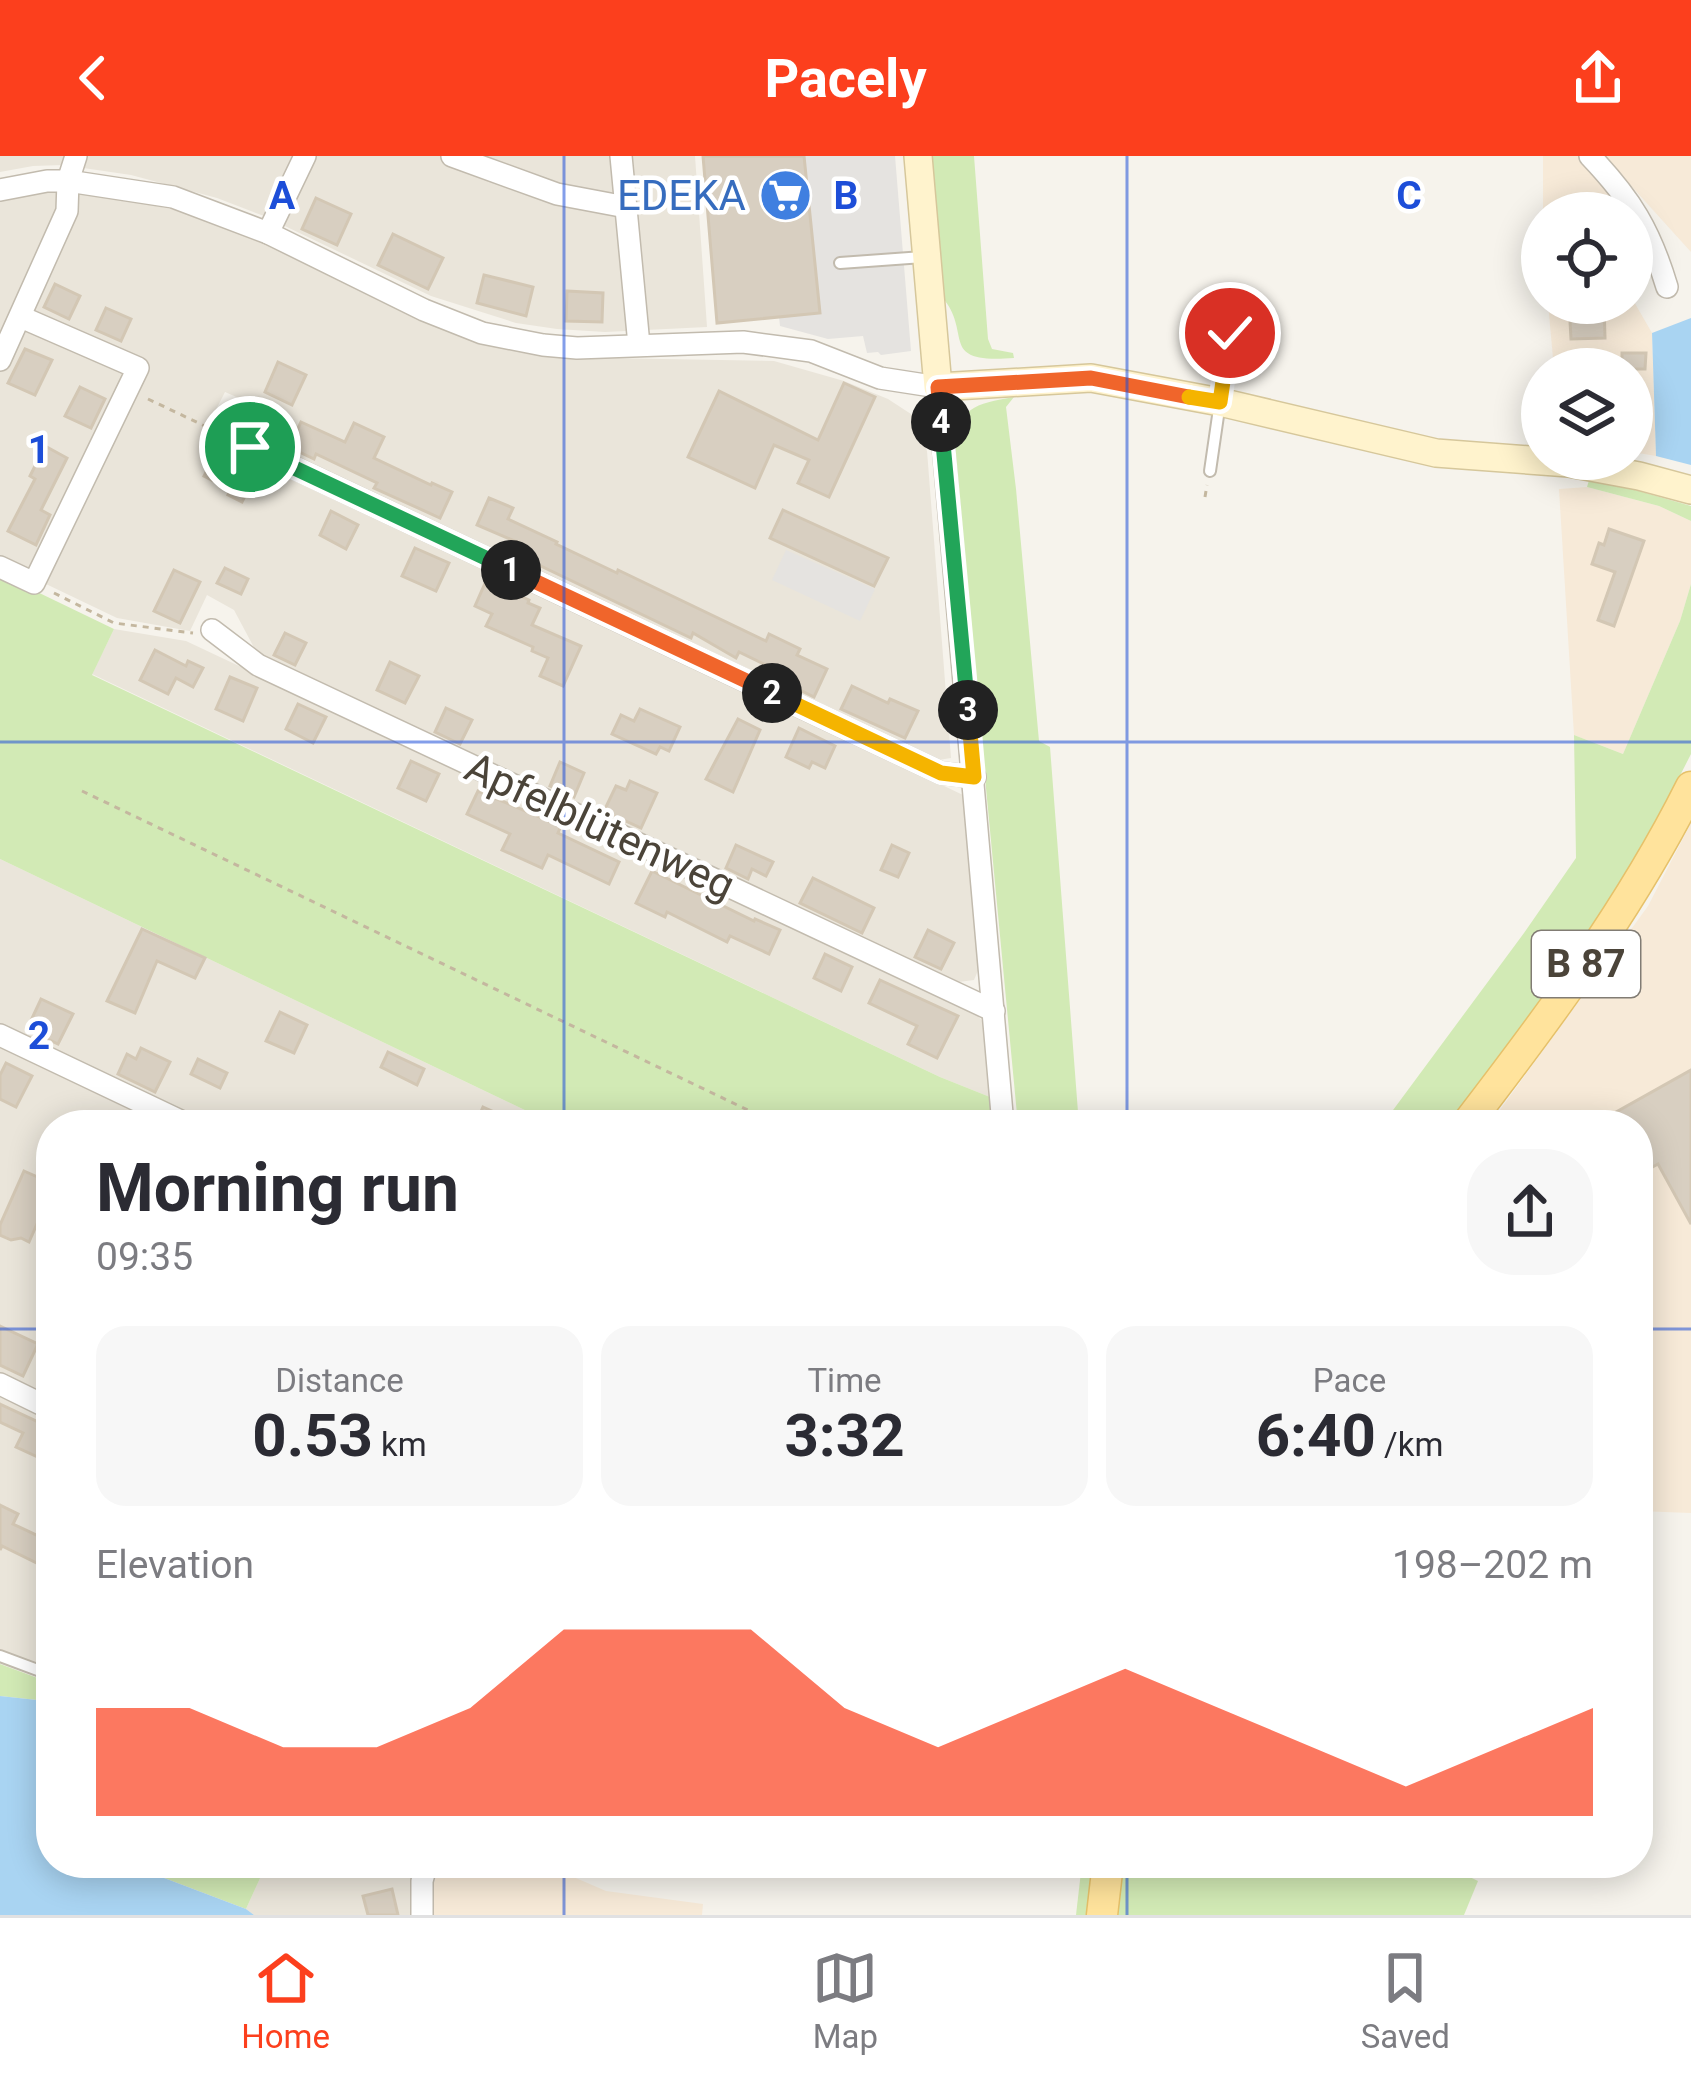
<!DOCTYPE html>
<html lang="en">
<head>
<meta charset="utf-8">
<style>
  body { margin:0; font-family:Roboto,sans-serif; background:#f7f7f7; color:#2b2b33; height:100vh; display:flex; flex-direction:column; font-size:45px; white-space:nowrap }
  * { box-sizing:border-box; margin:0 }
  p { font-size:39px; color:#7c7c81 }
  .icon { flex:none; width:66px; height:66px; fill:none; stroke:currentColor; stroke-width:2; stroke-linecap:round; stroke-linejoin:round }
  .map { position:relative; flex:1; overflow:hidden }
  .sheet { position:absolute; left:36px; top:954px; width:1617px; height:768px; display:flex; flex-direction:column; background:#fff; border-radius:48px; box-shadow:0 6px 30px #0003 }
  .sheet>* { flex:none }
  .buttons { position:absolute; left:1521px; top:36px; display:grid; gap:24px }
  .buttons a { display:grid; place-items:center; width:132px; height:132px; border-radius:50%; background:#fff; box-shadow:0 6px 30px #0003; font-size:60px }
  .pin { position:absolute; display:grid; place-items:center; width:102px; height:102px; color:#fff; margin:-51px; border:6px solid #fff; border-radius:50%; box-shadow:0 3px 12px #0007 }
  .km { position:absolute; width:60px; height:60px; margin:-30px; border-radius:50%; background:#222; color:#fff; font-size:33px; line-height:60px; text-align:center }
  .round { display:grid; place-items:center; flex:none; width:126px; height:126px; border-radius:48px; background:#f7f7f7 }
  .head { display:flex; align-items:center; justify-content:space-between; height:204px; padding:0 60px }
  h1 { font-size:66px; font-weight:700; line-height:90px }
  .metrics { display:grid; grid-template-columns:repeat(3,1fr); gap:18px; height:204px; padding:12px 60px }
  .metrics div { display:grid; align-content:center; border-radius:30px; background:#f7f7f7; text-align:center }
  .metrics b { font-size:60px; font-weight:700 }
  .metrics small { font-size:33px; font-weight:400 }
  .metrics p { font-size:33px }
  .chart { height:336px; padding:24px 60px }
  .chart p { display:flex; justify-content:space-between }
  .chart svg { width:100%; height:216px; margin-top:12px; fill:#fc3f1d; opacity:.7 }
  header { display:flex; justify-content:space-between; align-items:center; height:156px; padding:0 60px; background:#fc3f1d; color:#fff; font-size:54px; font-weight:700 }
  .tab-bar { display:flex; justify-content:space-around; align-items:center; height:168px; border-top:3px solid #e1e1e2; background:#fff; font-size:33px; color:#7c7c81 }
  .tab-bar a { display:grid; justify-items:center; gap:6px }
  .tab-bar .on { color:#fc3f1d }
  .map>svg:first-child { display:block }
</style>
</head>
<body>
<header><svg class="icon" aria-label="back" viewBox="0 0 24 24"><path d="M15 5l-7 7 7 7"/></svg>Pacely<svg class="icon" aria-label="share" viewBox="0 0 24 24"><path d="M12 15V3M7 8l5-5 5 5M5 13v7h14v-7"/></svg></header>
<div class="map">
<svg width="1691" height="1759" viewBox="0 0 1691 1759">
  <rect width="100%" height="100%" fill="#f6f3ec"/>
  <g fill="#eae5da">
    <path d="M0,0H695L707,171L605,176L557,173L516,167L431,140L264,60L217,42L131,19L63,9L33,10L0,16Z"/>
    <path d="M47,35L88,36L190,57L533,194L605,202L774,205L844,225L888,243L914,260L927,295L951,602L932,605L277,294L248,246L225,236L204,277L963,639L979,812L974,824L951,827L259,501L234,454L207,439L190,475L117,462L0,406V44Z"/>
    <path d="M114,473L186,485L977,859L986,869L990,941L940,921L92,518Z"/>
    <path d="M0,703L556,969H51V1513L0,1494Z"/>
    <path d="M267,1707H411L415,1759H254L246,1753Z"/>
  </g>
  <g fill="#f7ead8">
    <path d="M1543,0H1582L1625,57H1543Z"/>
    <path d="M1604,0H1691V96Z"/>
    <path d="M1632,74L1635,80L1633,144L1652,177L1656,300L1632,296V213H1554L1548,147H1632Z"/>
    <path d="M1587,331L1659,350L1691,365V428L1680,465L1623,598L1574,579L1559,333Z"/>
    <path d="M1691,667V1357L1638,1355V969H1489L1648,750Z"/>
    <path d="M442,1707H541L606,1735L703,1748L702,1759H430L428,1741Z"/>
  </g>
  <g fill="#d2eab5">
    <path d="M929,0H974L988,183L992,193L1013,197L1014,202C936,208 974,178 942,141Z"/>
    <path d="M1014,241L1006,251L1016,333L1039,585L1050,591L1079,969H1018L954,295C957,251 975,248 1014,241Z"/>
    <path d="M1590,321L1691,350V365L1659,350L1587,331Z"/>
    <path d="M0,418L114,473L92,519L940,921L990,941L993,969H556L0,703Z"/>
    <path d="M1691,428V598L1633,712L1486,924L1451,969H1382L1524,777L1576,702L1574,579L1623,598L1680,465Z"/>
    <path d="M0,1508L51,1527V1550L37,1544L0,1540Z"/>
    <path d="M148,1707H267L246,1753L151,1717Z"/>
    <path d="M1082,1707H1098L1090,1759H1076Z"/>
    <path d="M1119,1707H1441L1478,1725L1464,1759H1112Z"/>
  </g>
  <g fill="#e5e3e0">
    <path d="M804,0H895L911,195L881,199L878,196L867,197L863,180L828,183L780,170L779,161L820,156Z"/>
    <path d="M786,394L875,433L860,465L772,424Z"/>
  </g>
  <g fill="#a9d4f2">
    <path d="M1691,162V309L1656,300L1652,177Z"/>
    <path d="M0,1540L37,1544L51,1550V1707H148L151,1717L246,1753L254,1759H0Z"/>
  </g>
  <g fill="#d8cfc1" stroke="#d3c7b4" stroke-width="3">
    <path d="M703,0H804L820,157L717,167Z"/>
    <path d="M316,42L351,58L337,89L302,73Z"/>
    <path d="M393,78L443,102L428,133L378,109Z"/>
    <path d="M484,119L533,131L526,160L477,147Z"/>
    <path d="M55,128L80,140L69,163L44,151Z"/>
    <path d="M567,135L603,137L602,166L566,165Z"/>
    <path d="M1569,147H1604L1605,182L1571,183Z"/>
    <path d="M106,152L131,163L121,185L96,174Z"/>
    <path d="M25,193L52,204L35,239L8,227Z"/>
    <path d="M1622,197H1646L1645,213H1622Z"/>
    <path d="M278,206L306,219L292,249L265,236Z"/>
    <path d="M844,227L875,241L829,341L798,327L809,304L774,289L755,332L688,301L719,235L818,284Z"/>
    <path d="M80,231L105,243L91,272L65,260Z"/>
    <path d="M301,266L345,286L354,267L384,281L374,302L431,329L432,327L452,336L440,362L374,332L377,327L316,298L314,303L289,291Z"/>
    <path d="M45,290L67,302L41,354L50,359L36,389L8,375L35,323L30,320Z"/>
    <path d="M216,297L242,310L237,321L251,328L242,346L228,339L231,334L204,320Z"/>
    <path d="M489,342L513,352L508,363L557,386L556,388L617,417L618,414L766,485L769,478L800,493L797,499L827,513L814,541L794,531L797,524L739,496L736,502L693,477L691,482L520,400L524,389L477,369Z"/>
    <path d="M783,354L888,402L874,430L770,382Z"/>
    <path d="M331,355L358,369L346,393L320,379Z"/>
    <path d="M1609,373L1644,385L1614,470L1598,464L1615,416L1592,408L1599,387L1604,389Z"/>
    <path d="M415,392L449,407L436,435L402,420Z"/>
    <path d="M225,412L248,423L241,438L217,427Z"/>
    <path d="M174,414L200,426L180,467L154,455Z"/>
    <path d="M486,425L529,444L528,447L540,452L532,469L581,490L563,530L540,520L548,502L532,495L533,491L486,470L492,458L475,450Z"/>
    <path d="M285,477L306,487L295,509L274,499Z"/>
    <path d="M155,494L186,510L188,505L203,512L193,531L176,522L168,538L140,524Z"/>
    <path d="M390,506L419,520L405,547L377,534Z"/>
    <path d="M230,521L257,532L243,565L216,553Z"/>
    <path d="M852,530L888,547L890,543L918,555L905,582L841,553Z"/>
    <path d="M298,548L326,561L313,587L286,573Z"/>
    <path d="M446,552L472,564L460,588L435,576Z"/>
    <path d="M640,553L680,571L669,595L660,591L656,598L612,578L621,559L634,565Z"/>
    <path d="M738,563L760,574L733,636L706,623Z"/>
    <path d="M799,572L835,590L825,612L812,606L809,612L786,601Z"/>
    <path d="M411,605L439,618L426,645L398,632Z"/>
    <path d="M560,606L584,617L574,641L550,630Z"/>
    <path d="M630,625L657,637L641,672L604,655L616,630L626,634Z"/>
    <path d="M478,635L561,670L558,677L619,706L609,728L548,699L542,712L502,694L510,678L467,658Z"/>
    <path d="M736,689L773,706L766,720L752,713L748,723L726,712Z"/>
    <path d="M892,689L909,697L898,721L881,714Z"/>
    <path d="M652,715L754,765L755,763L780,774L769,798L730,780L727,786L667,756L665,761L636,747Z"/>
    <path d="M813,722L874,752L862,777L800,747Z"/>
    <path d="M142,773L205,802L195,822L157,805L135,857L107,845Z"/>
    <path d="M928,774L954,787L941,813L915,801Z"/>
    <path d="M825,798L852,811L841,835L814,822Z"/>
    <path d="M880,824L958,860L937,902L908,888L917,870L869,847Z"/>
    <path d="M41,843L73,858L58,888L27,873Z"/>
    <path d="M280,856L307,869L294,897L266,885Z"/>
    <path d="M141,892L170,906L155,936L118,918L127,898L136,903Z"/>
    <path d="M388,896L424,913L417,929L381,911Z"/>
    <path d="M198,903L227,917L220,932L191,918Z"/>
    <path d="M6,907L32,920L16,951L0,943V919Z"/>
    <path d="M1691,914V1068L1658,1008L1638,1019V969H1593Z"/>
    <path d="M483,951L523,969H475Z"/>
    <path d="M24,1015L51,1027V1036L29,1086L21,1082L11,1084L0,1079V1069Z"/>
    <path d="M0,1170L38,1188L23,1220L0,1209Z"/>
    <path d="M0,1248L51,1272V1279L40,1302L16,1291L23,1277L0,1266Z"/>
    <path d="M0,1349L18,1358L13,1368L51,1386V1414L2,1390L0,1394Z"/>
    <path d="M392,1733L398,1759H368L363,1740Z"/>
  </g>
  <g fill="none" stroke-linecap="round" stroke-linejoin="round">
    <defs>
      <g id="lane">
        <path d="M840,107L923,101"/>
        <path d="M1210,315L1230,177"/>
        <path d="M0,1500L51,1519"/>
      </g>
      <g id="street">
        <path d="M452,0L557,38L626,51"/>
        <path d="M621,0L639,189"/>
        <path d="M1590,0C1631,43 1650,74 1667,131"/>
        <path d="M0,34L47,25H68L173,41L268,77L424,154L482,177L543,189L577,192L743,186L811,195L880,222L938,231L1003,969"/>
        <path d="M268,77L305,0"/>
        <path d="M0,204L67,55L68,25L76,0"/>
        <path d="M227,280L941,617L975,621"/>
        <path d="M0,411L34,427L138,212L21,161"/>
        <path d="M212,474L258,509L994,855"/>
        <path d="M0,879L189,969"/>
        <path d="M0,1228L51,1253"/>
        <path d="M422,1759V1725L427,1707"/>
      </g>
      <path id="secondary" d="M918,0L938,231L1091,222L1220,246L1436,297L1569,307L1639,320L1691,334"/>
      <g id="primary">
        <path d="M1466,969C1549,861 1630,753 1691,631"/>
        <path d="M1102,1759L1108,1707"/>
      </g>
    </defs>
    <use href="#lane" stroke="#c2bbae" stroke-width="14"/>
    <use href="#street" stroke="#c2bbae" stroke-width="24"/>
    <use href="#secondary" stroke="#d6c79b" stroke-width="30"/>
    <use href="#primary" stroke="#e6c16a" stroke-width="33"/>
    <g stroke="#c4b79f" stroke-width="3" stroke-dasharray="6 6" stroke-linecap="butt">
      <path d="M148,243L209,272"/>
      <path d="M1205,341L1207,329"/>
      <path d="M54,437L114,467L193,477"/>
      <path d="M82,635L779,969"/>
    </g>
    <use href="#lane" stroke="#fff" stroke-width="10"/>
    <use href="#street" stroke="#fff" stroke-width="21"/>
    <use href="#secondary" stroke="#fff3cd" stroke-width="27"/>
    <use href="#primary" stroke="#ffe39c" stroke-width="30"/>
  </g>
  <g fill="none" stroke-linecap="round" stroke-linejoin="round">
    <defs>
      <path id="split-1" d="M250,291L511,414"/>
      <path id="split-2" d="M511,414L772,537"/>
      <path id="split-3" d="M772,537L941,617L974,621L968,554"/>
      <path id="split-4" d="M941,266L968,554"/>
      <path id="split-5" d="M941,266L938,231L1091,222L1189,241"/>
      <path id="split-6" d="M1189,241L1220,246L1230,177"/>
    </defs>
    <use href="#split-1" stroke="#fff" stroke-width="24"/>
    <use href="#split-2" stroke="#fff" stroke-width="24"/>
    <use href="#split-3" stroke="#fff" stroke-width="24"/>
    <use href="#split-4" stroke="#fff" stroke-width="24"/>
    <use href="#split-5" stroke="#fff" stroke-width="24"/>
    <use href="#split-6" stroke="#fff" stroke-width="24"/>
    <use href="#split-1" stroke="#22a559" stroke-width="15"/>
    <use href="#split-2" stroke="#f0652b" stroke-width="15"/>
    <use href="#split-3" stroke="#f5b400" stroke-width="15"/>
    <use href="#split-4" stroke="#22a559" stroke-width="15"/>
    <use href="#split-5" stroke="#f0652b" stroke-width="15"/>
    <use href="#split-6" stroke="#f5b400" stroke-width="15"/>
  </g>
  <path fill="none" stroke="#1d4ed8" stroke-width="3" stroke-opacity="0.55" d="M564,0V969M1127,0V969M0,586H1691M0,1173H51M1638,1173H1691M564,1707V1759M1127,1707V1759"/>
  <defs>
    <symbol id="supermarket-disc" viewBox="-11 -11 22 22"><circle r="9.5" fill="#3f7fe0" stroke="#fff"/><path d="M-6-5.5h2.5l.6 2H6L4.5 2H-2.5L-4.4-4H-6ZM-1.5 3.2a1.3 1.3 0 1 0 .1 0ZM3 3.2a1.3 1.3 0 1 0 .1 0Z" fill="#fff"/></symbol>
  </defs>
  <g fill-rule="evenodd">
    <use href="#supermarket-disc" x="756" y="10" width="59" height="59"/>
  </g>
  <g text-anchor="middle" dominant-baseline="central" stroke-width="9" stroke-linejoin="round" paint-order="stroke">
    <rect fill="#fff" stroke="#817c74" stroke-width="3" x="1532" y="775" width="108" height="66" rx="9"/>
    <g font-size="39" font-weight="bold" fill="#4b4439">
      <text x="1586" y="808">B 87</text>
    </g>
    <g font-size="42" fill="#366cbe" stroke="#fff" text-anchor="end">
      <text x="746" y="39">EDEKA</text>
    </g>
    <g font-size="42" fill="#4b4439" stroke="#fff">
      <text transform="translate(600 670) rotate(25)">Apfelblütenweg</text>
    </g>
  </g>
  <g font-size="39" text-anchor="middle" font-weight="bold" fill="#1d4ed8" stroke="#fff" stroke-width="9" stroke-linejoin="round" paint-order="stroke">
    <text x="282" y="53">A</text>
    <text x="846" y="53">B</text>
    <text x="1409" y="53">C</text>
    <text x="39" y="307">1</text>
    <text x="39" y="893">2</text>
  </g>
</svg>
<div class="buttons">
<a><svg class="icon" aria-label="locate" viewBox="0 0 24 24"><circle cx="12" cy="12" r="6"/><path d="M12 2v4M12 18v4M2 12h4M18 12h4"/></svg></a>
<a><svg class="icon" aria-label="layers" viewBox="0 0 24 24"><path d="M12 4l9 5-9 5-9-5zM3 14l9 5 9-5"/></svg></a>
</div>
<div class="pin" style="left:250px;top:291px;background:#1e9e55"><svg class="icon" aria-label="arrive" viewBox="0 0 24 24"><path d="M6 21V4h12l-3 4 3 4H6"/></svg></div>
<div class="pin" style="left:1230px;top:177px;background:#d93025"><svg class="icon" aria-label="check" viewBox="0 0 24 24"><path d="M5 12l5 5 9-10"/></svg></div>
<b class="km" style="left:511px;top:414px">1</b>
<b class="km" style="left:772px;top:537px">2</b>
<b class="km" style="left:968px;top:554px">3</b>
<b class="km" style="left:941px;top:266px">4</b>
<section class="sheet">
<div class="head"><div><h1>Morning run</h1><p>09:35</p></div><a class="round"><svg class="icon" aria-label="share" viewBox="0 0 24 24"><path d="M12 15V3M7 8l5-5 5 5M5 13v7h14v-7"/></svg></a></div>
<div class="metrics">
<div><p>Distance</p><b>0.53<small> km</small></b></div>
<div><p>Time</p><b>3:32</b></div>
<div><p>Pace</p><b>6:40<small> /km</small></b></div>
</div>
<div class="chart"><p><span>Elevation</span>198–202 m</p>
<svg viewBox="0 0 160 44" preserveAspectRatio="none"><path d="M0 44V22L10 22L20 30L30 30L40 22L50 6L60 6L70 6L80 22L90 30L100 22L110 14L120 22L130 30L140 38L150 30L160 22V44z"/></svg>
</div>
</section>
</div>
<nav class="tab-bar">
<a class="on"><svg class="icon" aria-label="home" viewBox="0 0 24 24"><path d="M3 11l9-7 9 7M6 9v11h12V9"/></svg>Home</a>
<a><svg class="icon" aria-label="map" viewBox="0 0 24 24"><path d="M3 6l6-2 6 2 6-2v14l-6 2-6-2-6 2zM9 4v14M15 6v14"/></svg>Map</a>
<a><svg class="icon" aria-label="saved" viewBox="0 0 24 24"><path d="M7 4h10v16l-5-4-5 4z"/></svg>Saved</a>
</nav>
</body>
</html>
